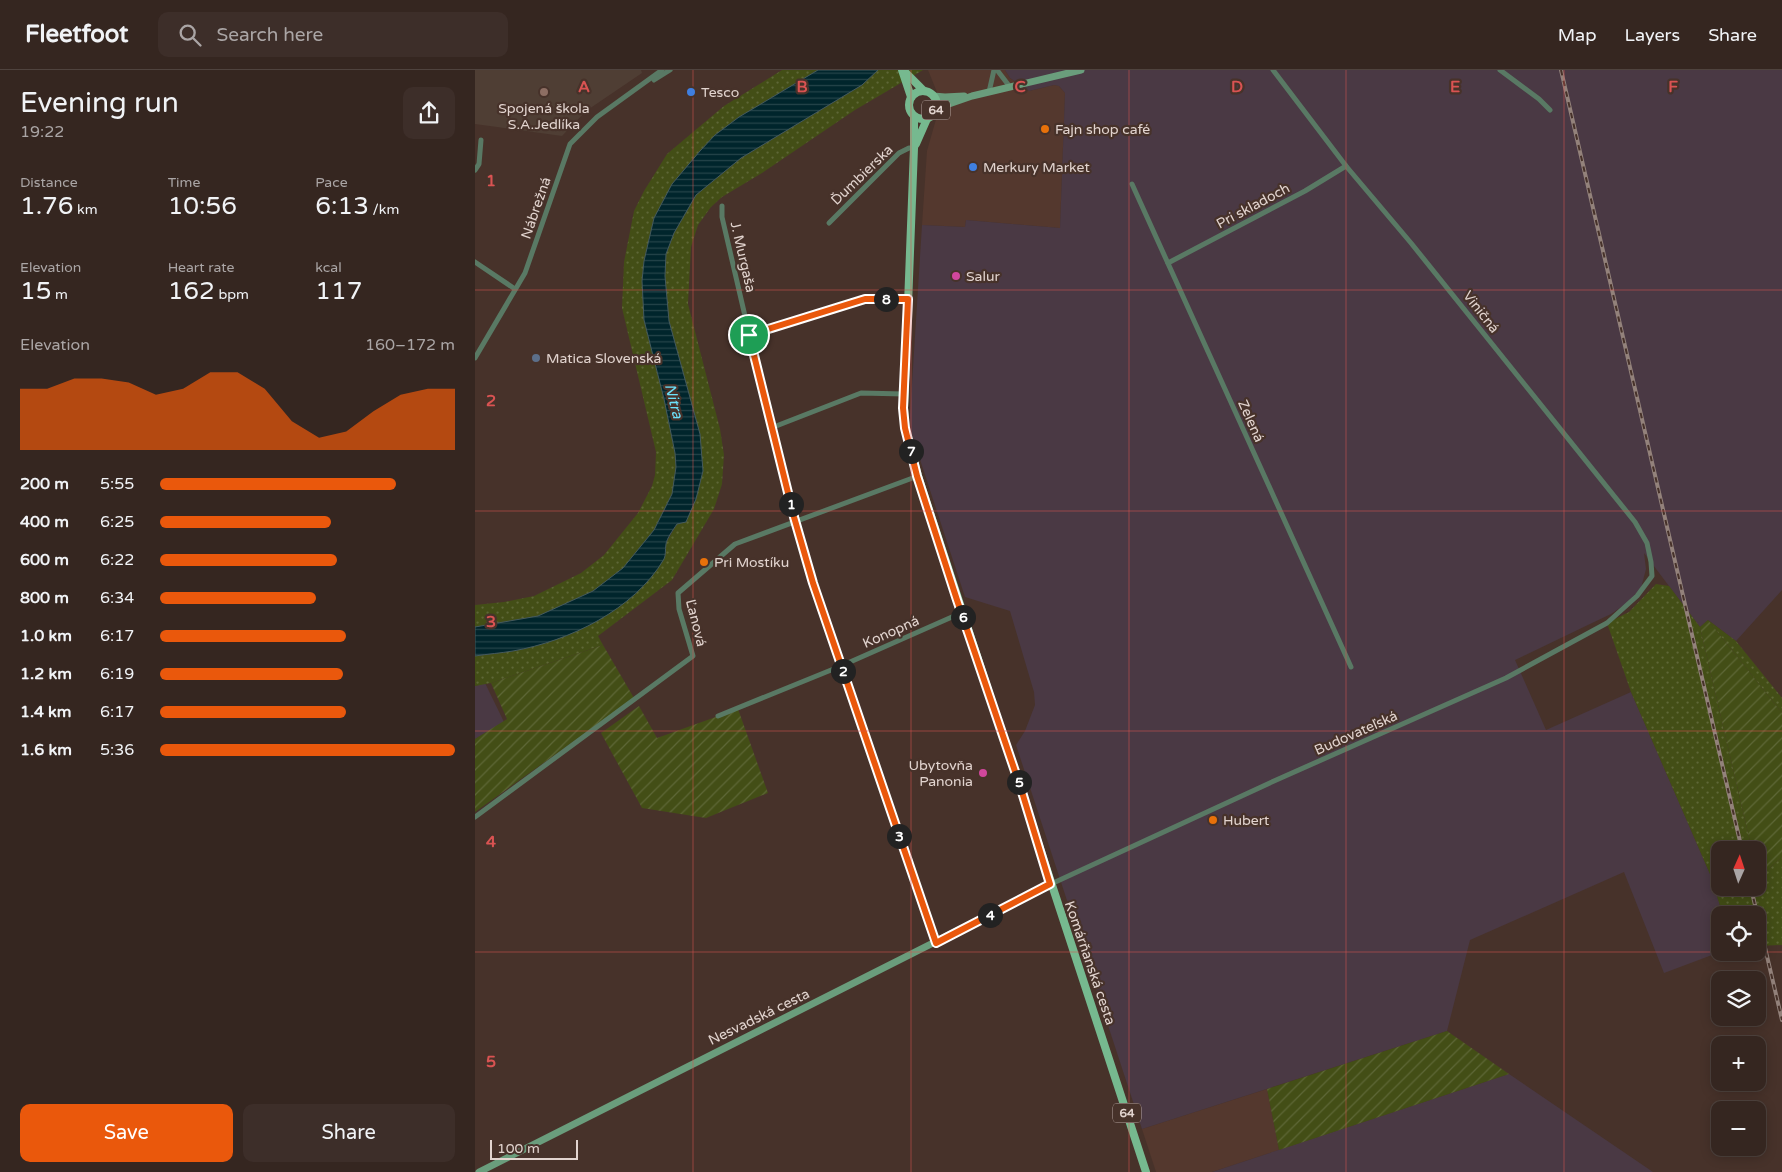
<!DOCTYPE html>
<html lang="en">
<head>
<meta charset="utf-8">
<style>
  body { margin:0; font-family:"Varela Round",sans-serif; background:#3d2e29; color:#f1f3f6; height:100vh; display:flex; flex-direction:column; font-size:19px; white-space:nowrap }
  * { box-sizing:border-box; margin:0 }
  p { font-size:16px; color:#aaa5a5 }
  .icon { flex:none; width:28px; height:28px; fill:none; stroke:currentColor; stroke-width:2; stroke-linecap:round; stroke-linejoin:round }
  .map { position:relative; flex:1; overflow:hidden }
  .details { display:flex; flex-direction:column; background:#352620; width:475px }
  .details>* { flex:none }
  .needle { width:32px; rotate:3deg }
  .tools { position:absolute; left:1236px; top:771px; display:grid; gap:10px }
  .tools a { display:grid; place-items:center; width:55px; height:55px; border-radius:10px; background:#352620; box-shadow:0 2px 12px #0003,0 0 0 1px #4f433e; font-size:25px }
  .scale { position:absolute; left:15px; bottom:12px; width:88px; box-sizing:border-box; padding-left:5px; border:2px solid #e2d4cf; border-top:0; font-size:14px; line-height:18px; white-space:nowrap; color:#e2d4cf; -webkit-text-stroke:4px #47322a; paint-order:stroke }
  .pin { position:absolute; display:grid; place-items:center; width:42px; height:42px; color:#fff; margin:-21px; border:2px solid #fff; border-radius:50%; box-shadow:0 1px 5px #0007 }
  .km { position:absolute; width:25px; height:25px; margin:-12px; border-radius:50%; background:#222; color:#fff; font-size:14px; line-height:25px; text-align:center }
  .round { display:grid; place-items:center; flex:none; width:52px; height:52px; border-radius:10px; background:#3d2e29 }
  .head { display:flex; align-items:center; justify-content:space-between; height:85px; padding:0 20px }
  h1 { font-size:28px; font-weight:600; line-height:38px }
  .metrics { display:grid; grid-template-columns:repeat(3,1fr); gap:8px; height:85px; padding:5px 20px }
  .metrics div { display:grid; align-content:center }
  .metrics b { font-size:25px; font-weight:600 }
  .metrics small { font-size:14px; font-weight:400 }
  .metrics p { font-size:14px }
  .chart { height:140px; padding:10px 20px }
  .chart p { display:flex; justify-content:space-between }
  .chart svg { width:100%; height:90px; margin-top:5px; fill:#ea580c; opacity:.7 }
  .action { display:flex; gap:10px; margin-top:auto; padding:10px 20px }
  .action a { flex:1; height:58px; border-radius:10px; background:#ea580c; color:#fff; font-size:20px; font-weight:600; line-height:58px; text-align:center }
  .action a+a { background:#3d2e29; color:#f1f3f6 }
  ul { padding:0 20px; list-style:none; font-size:16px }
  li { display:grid; grid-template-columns:80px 60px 1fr; align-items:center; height:38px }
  li i { height:12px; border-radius:6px; background:#ea580c }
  header { display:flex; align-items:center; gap:30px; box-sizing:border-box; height:70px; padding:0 25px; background:#352620; border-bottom:1px solid #4f433e }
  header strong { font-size:24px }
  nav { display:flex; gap:28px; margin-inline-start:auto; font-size:18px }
  .search { width:350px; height:45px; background:#3d2e29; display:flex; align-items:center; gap:12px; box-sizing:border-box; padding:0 18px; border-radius:10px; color:#aaa5a5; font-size:19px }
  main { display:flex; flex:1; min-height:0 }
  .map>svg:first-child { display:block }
</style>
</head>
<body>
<header>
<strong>Fleetfoot</strong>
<div class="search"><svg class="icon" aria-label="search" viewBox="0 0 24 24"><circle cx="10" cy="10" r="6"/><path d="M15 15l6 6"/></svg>Search here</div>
<nav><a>Map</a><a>Layers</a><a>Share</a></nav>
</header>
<main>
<section class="details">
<div class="head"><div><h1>Evening run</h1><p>19:22</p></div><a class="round"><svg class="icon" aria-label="share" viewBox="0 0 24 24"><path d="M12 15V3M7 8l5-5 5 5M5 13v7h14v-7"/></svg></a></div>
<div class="metrics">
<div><p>Distance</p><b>1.76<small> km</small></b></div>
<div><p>Time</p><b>10:56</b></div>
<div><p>Pace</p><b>6:13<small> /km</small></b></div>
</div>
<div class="metrics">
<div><p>Elevation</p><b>15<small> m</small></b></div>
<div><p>Heart rate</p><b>162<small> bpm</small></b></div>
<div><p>kcal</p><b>117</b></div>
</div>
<div class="chart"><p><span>Elevation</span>160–172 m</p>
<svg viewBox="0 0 160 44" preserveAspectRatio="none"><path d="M0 44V14L10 14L20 9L30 9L40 11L50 17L60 14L70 6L80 6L90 14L100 30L110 38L120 35L130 25L140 17L150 14L160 14V44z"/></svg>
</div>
<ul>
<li><b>200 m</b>5:55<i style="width:80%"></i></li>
<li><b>400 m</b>6:25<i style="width:58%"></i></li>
<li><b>600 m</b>6:22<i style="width:60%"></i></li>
<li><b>800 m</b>6:34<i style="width:53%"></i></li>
<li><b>1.0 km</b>6:17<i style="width:63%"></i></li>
<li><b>1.2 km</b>6:19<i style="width:62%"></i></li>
<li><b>1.4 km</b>6:17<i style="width:63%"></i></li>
<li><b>1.6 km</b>5:36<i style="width:100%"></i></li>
</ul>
<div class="action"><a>Save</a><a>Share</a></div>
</section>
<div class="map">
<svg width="1307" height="1102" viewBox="0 0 1307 1102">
  <defs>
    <pattern id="grass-dots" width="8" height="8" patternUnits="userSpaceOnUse" patternTransform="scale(1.25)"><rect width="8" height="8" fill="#434e16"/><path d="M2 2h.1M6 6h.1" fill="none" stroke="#5e6737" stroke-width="1.8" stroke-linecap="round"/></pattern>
    <pattern id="garden-furrows" width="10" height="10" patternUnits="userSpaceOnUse" patternTransform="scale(1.25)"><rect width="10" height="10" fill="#434e16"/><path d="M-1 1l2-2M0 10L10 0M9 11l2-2" fill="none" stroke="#5e6737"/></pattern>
    <pattern id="water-rules" width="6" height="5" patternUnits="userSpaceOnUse" patternTransform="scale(1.25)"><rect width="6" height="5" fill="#00252c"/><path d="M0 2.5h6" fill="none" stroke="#25444a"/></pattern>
  </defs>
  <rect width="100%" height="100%" fill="#47322a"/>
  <g fill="#54382e">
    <path d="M453,0H530L535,8L554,21L579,15L584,16L590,23L585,158L491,150L490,157L447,155L452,81L466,32Z"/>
    <path d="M792,1019L804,1080L737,1102H681L667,1059Z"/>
  </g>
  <g fill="#4a3944">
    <path d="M530,0H1307V520L1261,571L1233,550L1225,557L1169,483L1171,499L1166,518L1152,533L1136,544L1117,553L1040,590L1071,660L1156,622L1235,804L1248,845H1245V882L1189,903L1149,802L995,870L972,961L667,1059L541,675L550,661L560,635L559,622L535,541L490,527L436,362L435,346L447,155L490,157L491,150L585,158L590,23L584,16L579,15L554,21L535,8Z"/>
    <path d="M10,613L29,652L0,669V616Z"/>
    <path d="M1034,1004L1178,1102H737Z"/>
  </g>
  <path fill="#4f3e34" d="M0,0H166L167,3L111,41L87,66L0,54Z"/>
  <g fill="url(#grass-dots)">
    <path d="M307,0H343L264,47L240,65L225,81L197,114L179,148L169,191L167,211L169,250L189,329L200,383L201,397L197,424L179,460L148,498L118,521L63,546L0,557V535L29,532L59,526L106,503L129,485L163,443L177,416L180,405L181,382L147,238L149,192L159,141L169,121L192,84L249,36Z"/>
    <path d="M403,0H448L380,40L287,103L247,127L236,137L223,155L216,177L213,234L245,359L249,385L247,414L239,439L197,510L123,566L128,575L16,613L0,616V586L39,581L66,574L104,559L171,513L190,487L191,473L202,454L225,364L194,251L190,206L191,184L199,163L221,125L266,88L387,15Z"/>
    <path d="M1181,514L1194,516L1225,557L1277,780H1245V818H1282L1283,802L1284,808L1307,787V875L1283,876L1282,845H1248L1235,804L1156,622L1132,553L1154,542Z"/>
    <path d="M1233,550L1261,571L1307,628V643Z"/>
  </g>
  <g fill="url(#garden-furrows)">
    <path d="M1233,550L1307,643V787L1284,808L1282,780H1277L1225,557Z"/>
    <path d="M128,575L159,628L0,742V669L32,649L16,613Z"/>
    <path d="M164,636L182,668L263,639L293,723L231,748L167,738L126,663Z"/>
    <path d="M972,961L1034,1004L804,1080L792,1019Z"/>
  </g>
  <path fill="url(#water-rules)" stroke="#445a5d" d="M343,0H403L387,15L266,88L221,125L199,163L191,184L190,206L194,251L225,364L228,401L221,429L211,452L202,454C198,460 192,468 191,474C190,480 191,485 189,489C159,540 94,571 38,581C26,583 13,584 0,586V557L63,546L118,521L148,498L179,460L197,424L201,397L200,383L189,329L169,250L167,211L169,191L179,148L197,114L225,81L240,65L264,47Z"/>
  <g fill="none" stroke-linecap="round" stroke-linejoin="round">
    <g stroke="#597964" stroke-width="5">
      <path d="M522,0L535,17"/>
      <path d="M1025,0L1064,29L1075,40"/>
      <path d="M179,10L195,0"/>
      <path d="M514,22L519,0"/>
      <path d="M0,100L4,94L6,70"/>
      <path d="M657,114L876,597"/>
      <path d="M247,136V147L296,358L338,513L461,873"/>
      <path d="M354,153L424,83L434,78H439"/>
      <path d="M0,192L40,219"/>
      <path d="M693,193L830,121L871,96"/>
      <path d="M274,265L390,229H433"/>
      <path d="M0,288L50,203L95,74L122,47L187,0"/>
      <path d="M296,358L386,323L429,324"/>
      <path d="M243,646L366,596L486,543"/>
      <path d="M0,747L218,586L204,539L203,523L260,474L443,406"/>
      <path d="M576,814L799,711L1031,608L1132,553L1162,526L1177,506L1176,492L1172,473L1160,452L936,173L871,96L798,0"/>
    </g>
    <g stroke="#6a9d7c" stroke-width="7">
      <path d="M458,26L470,27L489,26"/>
      <path d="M460,42L471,35L497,26L606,0"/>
      <path d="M4,1102L575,814"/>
    </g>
    <g stroke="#76b98f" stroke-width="8">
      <path d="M427,0L436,27"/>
      <path d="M428,0L449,21"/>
      <circle cx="448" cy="35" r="14"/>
      <path d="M439,47V78L429,338L430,357L443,406L671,1102"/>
      <path d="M441,74L452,49"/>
    </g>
    <defs>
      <g id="rail">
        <path d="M1086,0L1267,780"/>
        <path d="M1276,818L1307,950"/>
      </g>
    </defs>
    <use href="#rail" stroke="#93827b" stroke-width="4"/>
    <use href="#rail" stroke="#47322a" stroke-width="2" stroke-dasharray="5.5" stroke-linecap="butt"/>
  </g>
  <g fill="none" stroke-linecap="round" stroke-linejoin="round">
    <defs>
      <path id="route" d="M390,229H433L428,338L430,358L442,406L482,530L547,722L575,814L461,873L338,513L319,447L274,265Z"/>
    </defs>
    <use href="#route" stroke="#fff" stroke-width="10"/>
    <use href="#route" stroke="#ea580c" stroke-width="6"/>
  </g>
  <path fill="none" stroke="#d95352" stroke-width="1" stroke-opacity="0.55" d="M218,0V1102M436,0V1102M654,0V1102M871,0V1102M1089,0V1102M0,220H1307M0,441H1307M0,661H1307M0,882H1245M1282,882H1307"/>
  <circle fill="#8d6e63" stroke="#47322a" stroke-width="2" cx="69" cy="22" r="5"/>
  <g fill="#3f7fe0" stroke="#47322a" stroke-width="2">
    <circle cx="216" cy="22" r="5"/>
    <circle cx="498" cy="97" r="5"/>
  </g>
  <g fill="#e8710a" stroke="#47322a" stroke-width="2">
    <circle cx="570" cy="59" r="5"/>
    <circle cx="229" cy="492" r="5"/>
    <circle cx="738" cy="750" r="5"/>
  </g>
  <g fill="#d1479c" stroke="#47322a" stroke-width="2">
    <circle cx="481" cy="206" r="5"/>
    <circle cx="508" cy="703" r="5"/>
  </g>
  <circle fill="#5c6f8a" stroke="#47322a" stroke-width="2" cx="61" cy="288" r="5"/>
  <g text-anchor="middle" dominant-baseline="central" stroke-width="4.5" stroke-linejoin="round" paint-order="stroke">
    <g fill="#47322a" stroke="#b4a39e" stroke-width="1">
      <rect x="447" y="30.5" width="28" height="19" rx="4"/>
      <rect x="638" y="1033.5" width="28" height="19" rx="4"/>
    </g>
    <g font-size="12" font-weight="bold" fill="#e2d4cf">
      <text x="461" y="40">64</text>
      <text x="652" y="1043">64</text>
    </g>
    <g font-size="14" fill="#e2d4cf" stroke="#47322a" text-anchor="start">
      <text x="226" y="22">Tesco</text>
      <text x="69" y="38" text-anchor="middle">Spojená škola<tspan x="69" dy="16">S.A.Jedlíka</tspan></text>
      <text x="580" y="59">Fajn shop café</text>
      <text x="508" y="97">Merkury Market</text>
      <text x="491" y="206">Salur</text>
      <text x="71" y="288">Matica Slovenská</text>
      <text x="239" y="492">Pri Mostíku</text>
      <text x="498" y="695" text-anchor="end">Ubytovňa<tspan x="498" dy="16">Panonia</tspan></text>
      <text x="748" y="750">Hubert</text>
    </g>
    <g font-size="14" fill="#e2d4cf" stroke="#47322a">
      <text transform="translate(387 105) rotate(-44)">Ďumbierska</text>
      <text transform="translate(778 136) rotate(-28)">Pri skladoch</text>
      <text transform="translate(61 138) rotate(-71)">Nábrežná</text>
      <text transform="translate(268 187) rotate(77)">J. Murgaša</text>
      <text transform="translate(1006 242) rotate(52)">Viničná</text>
      <text transform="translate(776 351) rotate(66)">Zelená</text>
      <text transform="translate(221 553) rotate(76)">Ľanová</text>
      <text transform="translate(416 562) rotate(-24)">Konopná</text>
      <text transform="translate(881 663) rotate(-24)">Budovateľská</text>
      <text transform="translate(615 893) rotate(71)">Komárňanská cesta</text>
      <text transform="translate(284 947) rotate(-26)">Nesvadská cesta</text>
    </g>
    <g font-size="15" font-style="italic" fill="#6ce1f9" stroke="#47322a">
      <text transform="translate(199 331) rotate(76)">Nitra</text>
    </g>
  </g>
  <g font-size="16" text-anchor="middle" font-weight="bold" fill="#d95352" stroke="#47322a" stroke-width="4.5" stroke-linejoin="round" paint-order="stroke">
    <text x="109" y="22">A</text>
    <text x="327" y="22">B</text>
    <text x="545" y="22">C</text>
    <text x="762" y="22">D</text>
    <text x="980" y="22">E</text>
    <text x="1198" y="22">F</text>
    <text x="16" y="116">1</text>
    <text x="16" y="336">2</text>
    <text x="16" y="557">3</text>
    <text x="16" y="777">4</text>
    <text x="16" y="997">5</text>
  </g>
</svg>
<div class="tools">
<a><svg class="needle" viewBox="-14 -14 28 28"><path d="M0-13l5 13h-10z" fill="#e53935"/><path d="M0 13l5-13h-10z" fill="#aaa5a5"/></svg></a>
<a><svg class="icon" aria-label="locate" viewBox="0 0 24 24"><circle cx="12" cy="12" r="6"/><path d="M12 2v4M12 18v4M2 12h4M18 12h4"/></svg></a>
<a><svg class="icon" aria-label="layers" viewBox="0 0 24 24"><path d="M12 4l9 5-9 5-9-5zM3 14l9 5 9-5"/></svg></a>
<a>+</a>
<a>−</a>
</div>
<div class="scale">100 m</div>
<div class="pin" style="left:274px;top:265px;background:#1e9e55"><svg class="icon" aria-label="arrive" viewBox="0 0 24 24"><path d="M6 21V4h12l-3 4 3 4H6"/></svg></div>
<b class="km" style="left:316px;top:434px">1</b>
<b class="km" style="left:368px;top:601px">2</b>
<b class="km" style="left:424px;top:766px">3</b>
<b class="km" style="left:515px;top:845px">4</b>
<b class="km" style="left:544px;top:712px">5</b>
<b class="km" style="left:488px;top:547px">6</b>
<b class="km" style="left:436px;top:381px">7</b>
<b class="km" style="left:411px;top:229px">8</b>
</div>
</main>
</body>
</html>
